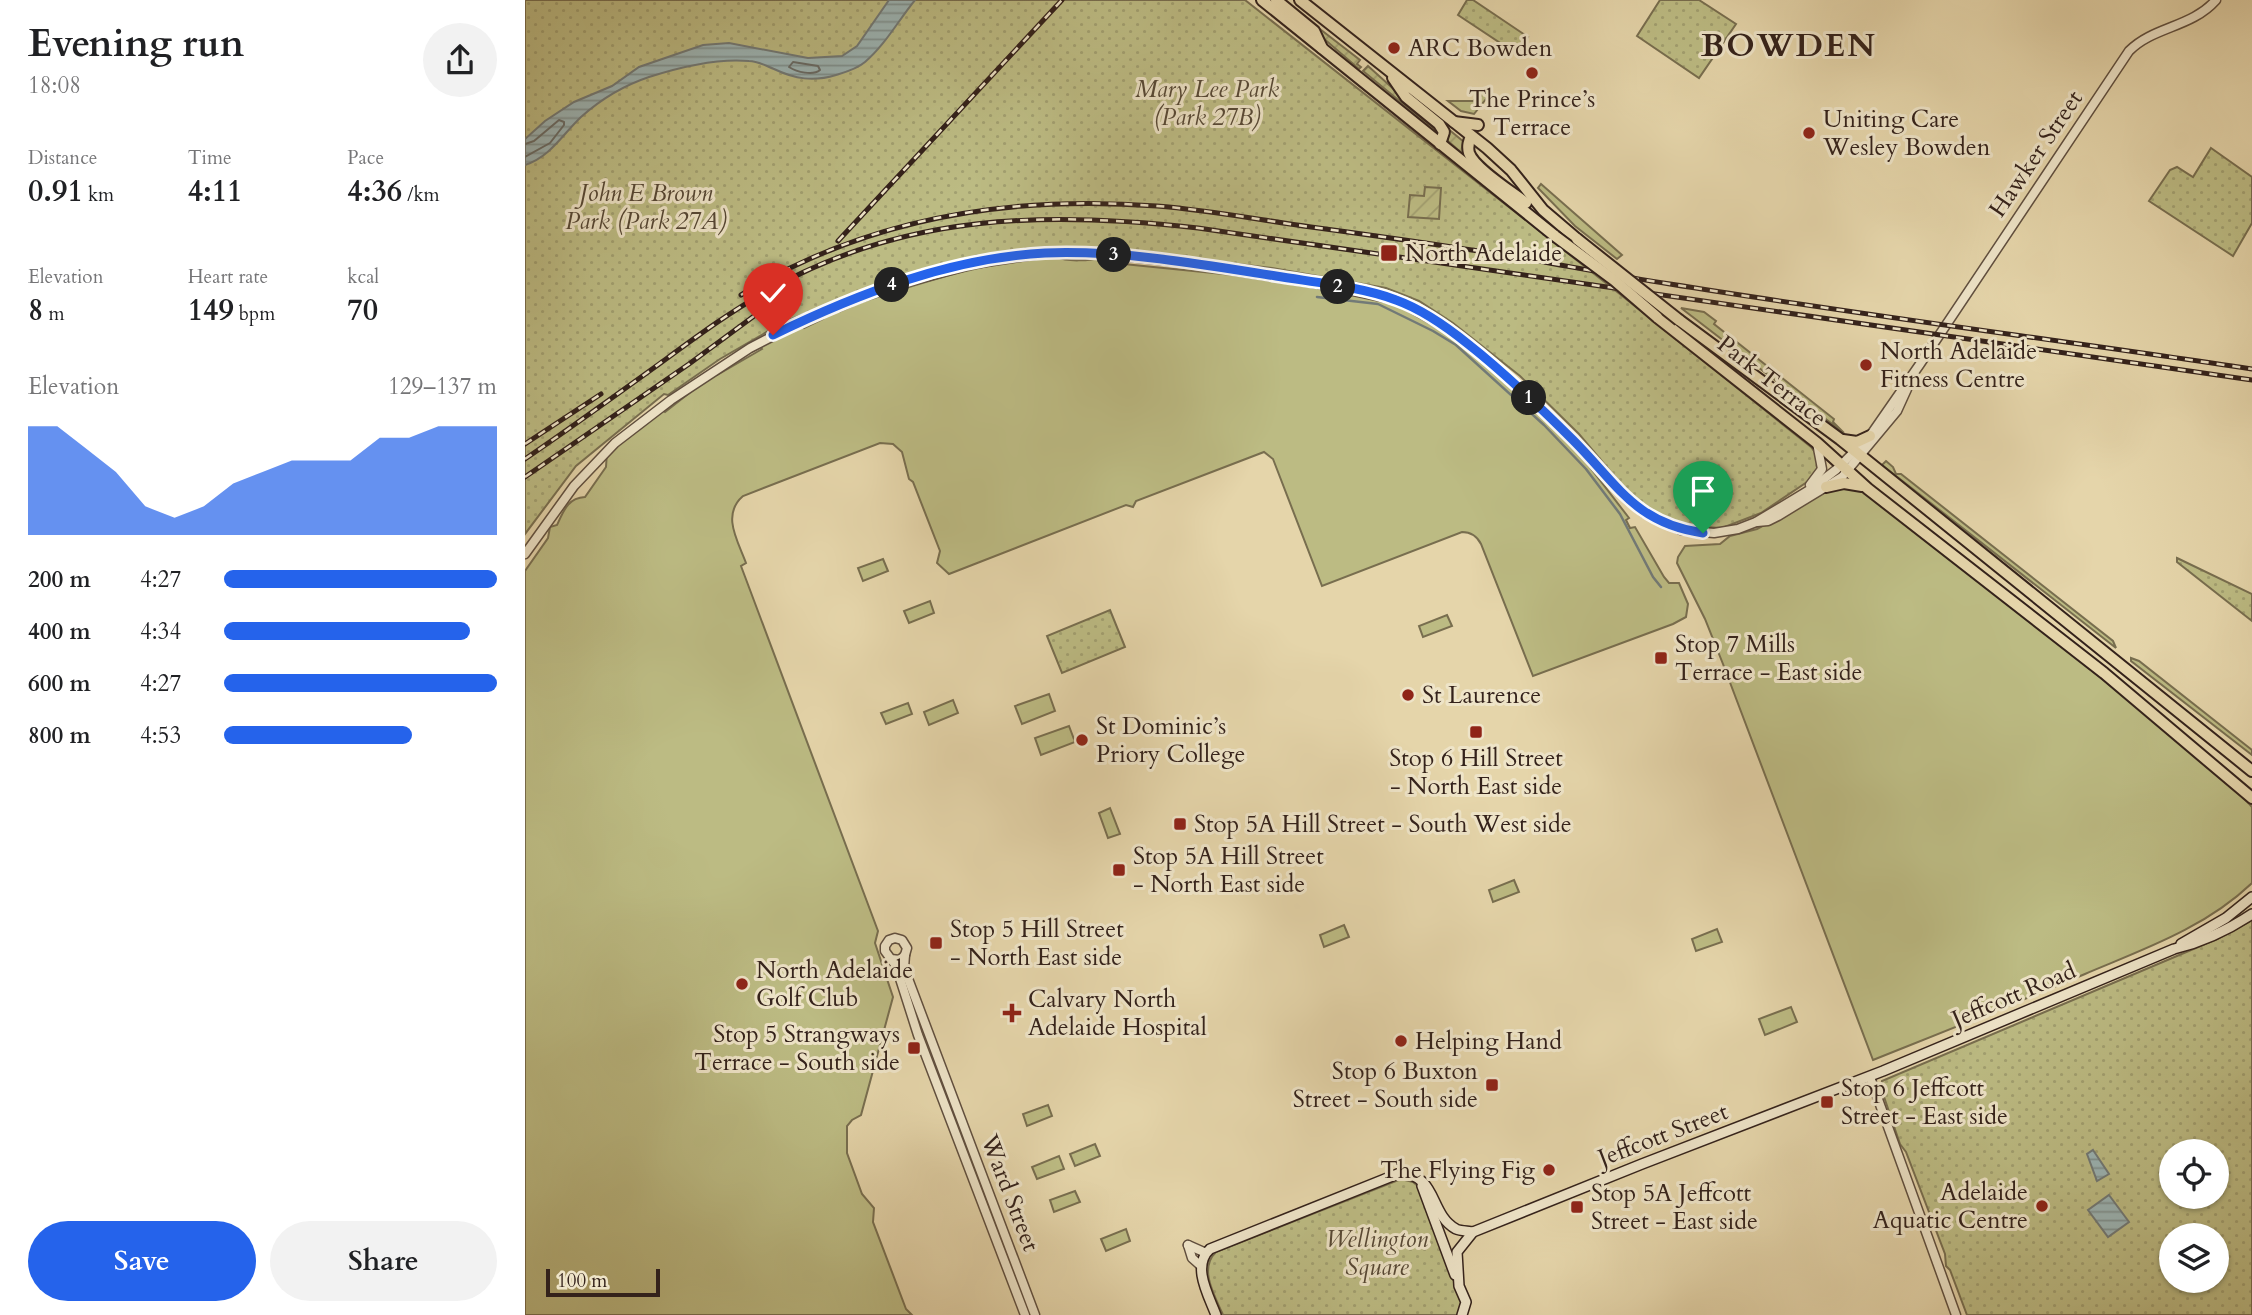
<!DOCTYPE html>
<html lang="en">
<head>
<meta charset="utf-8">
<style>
  body { margin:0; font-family:Cardo,serif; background:#f2f2f2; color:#202124; height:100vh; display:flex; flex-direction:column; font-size:26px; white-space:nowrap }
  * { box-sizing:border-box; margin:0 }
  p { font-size:23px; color:#757577 }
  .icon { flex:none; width:38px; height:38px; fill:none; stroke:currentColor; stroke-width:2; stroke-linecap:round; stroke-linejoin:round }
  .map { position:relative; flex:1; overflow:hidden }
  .details { display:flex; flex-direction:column; background:#fff; width:525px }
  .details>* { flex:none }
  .tools { position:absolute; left:1634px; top:1139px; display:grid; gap:14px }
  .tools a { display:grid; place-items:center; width:70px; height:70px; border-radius:50%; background:#fff; box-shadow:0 2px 5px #0004; font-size:35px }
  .scale { position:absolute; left:21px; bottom:18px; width:114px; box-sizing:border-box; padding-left:7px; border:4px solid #34221b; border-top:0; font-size:19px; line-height:24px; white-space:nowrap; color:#34221b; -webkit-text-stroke:5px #eee4c8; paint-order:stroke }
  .pin { position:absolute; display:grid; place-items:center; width:60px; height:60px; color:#fff; margin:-72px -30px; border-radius:50% 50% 50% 0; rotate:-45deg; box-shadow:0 0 7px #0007 }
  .pin .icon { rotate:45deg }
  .km { position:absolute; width:35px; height:35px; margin:-18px; border-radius:50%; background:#222; color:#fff; font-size:19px; line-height:35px; text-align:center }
  .round { display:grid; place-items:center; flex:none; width:74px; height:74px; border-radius:37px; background:#f2f2f2 }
  .overview { display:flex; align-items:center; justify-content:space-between; height:119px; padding:0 28px }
  h1 { font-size:38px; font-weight:600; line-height:52px }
  .figures { display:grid; grid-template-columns:repeat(3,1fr); gap:10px; height:119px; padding:7px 28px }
  .figures div { display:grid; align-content:center }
  .figures b { font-size:30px; font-weight:600 }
  .figures small { font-size:19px; font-weight:400 }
  .figures p { font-size:19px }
  .chart { height:196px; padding:14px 28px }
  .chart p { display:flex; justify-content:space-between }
  .chart svg { width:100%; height:126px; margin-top:7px; fill:#2563eb; opacity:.7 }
  .action { display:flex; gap:14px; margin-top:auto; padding:14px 28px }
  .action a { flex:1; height:80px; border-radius:42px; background:#2563eb; color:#fff; font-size:28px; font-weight:600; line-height:80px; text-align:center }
  .action a+a { background:#f2f2f2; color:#202124 }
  ul { padding:0 28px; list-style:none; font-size:23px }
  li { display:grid; grid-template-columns:112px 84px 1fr; align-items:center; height:52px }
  li i { height:18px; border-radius:9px; background:#2563eb }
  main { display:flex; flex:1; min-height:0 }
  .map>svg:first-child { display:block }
</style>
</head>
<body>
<main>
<section class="details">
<div class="overview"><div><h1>Evening run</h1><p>18:08</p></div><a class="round"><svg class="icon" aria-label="share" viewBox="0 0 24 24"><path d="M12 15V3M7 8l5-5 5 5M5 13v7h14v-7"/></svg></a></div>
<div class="figures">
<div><p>Distance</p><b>0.91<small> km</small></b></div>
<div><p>Time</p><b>4:11</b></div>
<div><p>Pace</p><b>4:36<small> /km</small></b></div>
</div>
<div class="figures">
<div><p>Elevation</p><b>8<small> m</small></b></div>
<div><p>Heart rate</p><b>149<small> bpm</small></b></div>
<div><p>kcal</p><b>70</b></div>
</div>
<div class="chart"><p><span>Elevation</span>129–137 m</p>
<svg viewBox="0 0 160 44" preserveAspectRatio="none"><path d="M0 44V6L10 6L20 14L30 22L40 34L50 38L60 34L70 26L80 22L90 18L100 18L110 18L120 10L130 10L140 6L150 6L160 6V44z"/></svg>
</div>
<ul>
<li><b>200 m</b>4:27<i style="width:100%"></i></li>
<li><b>400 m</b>4:34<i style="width:90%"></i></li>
<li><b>600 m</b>4:27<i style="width:100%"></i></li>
<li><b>800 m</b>4:53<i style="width:69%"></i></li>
</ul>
<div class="action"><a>Save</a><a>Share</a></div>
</section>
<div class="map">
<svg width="1727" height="1315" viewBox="0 0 1727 1315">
  <defs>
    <pattern id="park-dots" width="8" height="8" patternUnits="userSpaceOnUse" patternTransform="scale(1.75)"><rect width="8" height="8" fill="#bcbb83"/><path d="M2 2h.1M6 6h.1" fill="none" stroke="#a2a071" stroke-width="1.8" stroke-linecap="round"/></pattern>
    <pattern id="garden-furrows" width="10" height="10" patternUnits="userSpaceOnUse" patternTransform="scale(1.75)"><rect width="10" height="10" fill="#bcbb83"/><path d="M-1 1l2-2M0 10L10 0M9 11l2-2" fill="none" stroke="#a2a071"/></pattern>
    <pattern id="water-rules" width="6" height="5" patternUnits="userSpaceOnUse" patternTransform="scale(1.75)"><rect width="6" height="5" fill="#9cb5b5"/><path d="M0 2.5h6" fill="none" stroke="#809392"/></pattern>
  </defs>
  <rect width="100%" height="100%" fill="#e5d5aa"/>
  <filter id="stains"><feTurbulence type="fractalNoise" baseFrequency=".00286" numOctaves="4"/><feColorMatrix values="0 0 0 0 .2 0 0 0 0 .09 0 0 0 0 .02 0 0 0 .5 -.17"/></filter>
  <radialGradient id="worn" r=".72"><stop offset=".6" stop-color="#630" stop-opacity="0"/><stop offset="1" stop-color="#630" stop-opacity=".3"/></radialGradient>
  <g fill="#bcbb83" stroke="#786e4f" stroke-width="2">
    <path d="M959,90L965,94L949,114L936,111L923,101H948L956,96L954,92Z"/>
    <path d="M1016,184L1097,255L1092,259L1050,226L1013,188Z"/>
    <path d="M532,257C541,262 566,261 576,257L579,262L708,275L811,291L854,299L891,313L923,333L1010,409L1051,449L1104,518L1101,520L1105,528L1110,527L1139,577L1144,583H1154L1163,604L1161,617L1148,624L1008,676L956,544C952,536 946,532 937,532L797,586L748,459L739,452L611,501L608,507L601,505L424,574L412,563L415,551L388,482L384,479L377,452L368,444L355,443L218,496C196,515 213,541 221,563L216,566L353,931L350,943L368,997L336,1115L327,1120L322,1126V1153L337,1194L349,1208L348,1222L381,1309L387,1315H0V571L23,538L25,527L32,525C39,510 43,498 60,497L81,467L82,452L133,407L140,412L190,373L192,375L237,349L235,346C251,334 261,338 276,326L279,328L298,319L309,309L317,307L316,311L327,306V305C394,284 462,260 532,257Z"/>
    <path d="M1156,308L1179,312L1191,321L1189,324L1309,419L1308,422L1319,433Z"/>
    <path d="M1361,461L1368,467L1371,474H1376L1588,641L1591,648L1357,465Z"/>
    <path d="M1319,486L1342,492L1532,642L1685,767L1709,787L1727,807V883C1680,928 1619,949 1560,974C1489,1004 1418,1032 1348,1060L1198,664L1180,619L1152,563L1153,557L1160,546L1195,544L1205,536L1232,529L1308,488Z"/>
    <path d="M358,559L363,571L338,581L333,568Z"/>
    <path d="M405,601L409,613L384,623L379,611Z"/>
    <path d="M922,615L927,626L898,637L894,626Z"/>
    <path d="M1606,658L1614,661L1727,750V755L1606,661Z"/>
    <path d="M524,694L530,711L497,724L490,706Z"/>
    <path d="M428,700L433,713L404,725L399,712Z"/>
    <path d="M383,703L387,714L361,724L356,713Z"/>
    <path d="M544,726L550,742L516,755L510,738Z"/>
    <path d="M585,808L595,834L583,838L574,813Z"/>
    <path d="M989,880L994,892L968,902L964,890Z"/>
    <path d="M819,925L824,937L799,947L795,935Z"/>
    <path d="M1192,929L1197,942L1171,951L1167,939Z"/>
    <path d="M1266,1007L1272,1022L1240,1035L1234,1019Z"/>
    <path d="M523,1105L527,1116L502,1126L498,1114Z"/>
    <path d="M570,1144L575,1156L550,1166L545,1154Z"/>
    <path d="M534,1156L539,1169L512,1179L507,1167Z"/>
    <path d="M550,1191L555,1202L529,1212L525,1200Z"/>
    <path d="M601,1229L605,1241L581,1251L576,1239Z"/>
  </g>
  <g fill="url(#park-dots)" stroke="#786e4f" stroke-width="2" fill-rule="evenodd">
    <path d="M0,0H720L1091,291L1286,447L1292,455V471L1285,480L1236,513L1197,528L1158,526L1127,512L1106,496L1054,434L995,376L928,323L894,301L861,288L747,268L611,252L565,249H520L474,255L421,265L358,283L259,322L195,359L143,395L139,394L51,466L0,534Z"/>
    <path d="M942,0H948L1003,37L992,54L933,15Z"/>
    <path d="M1135,0H1174L1211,24L1174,78L1112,36Z"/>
    <path d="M1686,148L1727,177V223L1708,256L1624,201L1645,170L1652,167L1668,177Z"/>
    <path d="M1652,558L1727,594V621L1652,562Z"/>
    <path d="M585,610L600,647L537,673L522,636Z"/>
    <path d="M1727,920V1315H1442L1425,1270L1421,1266L1420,1254L1381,1152L1375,1144L1356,1088L1357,1081L1692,939ZM1647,1152H1692V1197H1647ZM1647,1236H1692V1281H1647Z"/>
    <path d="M876,1179L888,1182L894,1187L937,1300L935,1315H698C690,1296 673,1269 691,1252Z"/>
  </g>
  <g fill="url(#garden-furrows)" stroke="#786e4f" stroke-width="2">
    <path d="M778,16L835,60L832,64L836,67L834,69L776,19Z"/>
    <path d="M843,66L913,129L911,131L838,71Z"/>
    <path d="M922,128L939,142V155L923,141Z"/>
    <path d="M900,187L916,188L914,219L883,217L885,195L899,196Z"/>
  </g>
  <g fill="url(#water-rules)" stroke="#727a77" stroke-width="2">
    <path d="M364,0H390C373,21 360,45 340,62C332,69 321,72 311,75C288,82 270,79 249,69C241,66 233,61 224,61C191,58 155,67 124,77C100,85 75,100 56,117C37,135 26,156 0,165V139L20,121L49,102L87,86L114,67L178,45L204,43L283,58L317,56L332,46Z"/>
    <path d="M1568,1150L1584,1174L1572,1181L1562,1154Z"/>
    <path d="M1584,1195L1604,1222L1583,1237L1563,1210Z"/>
  </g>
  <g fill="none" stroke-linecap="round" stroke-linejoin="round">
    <g stroke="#686c68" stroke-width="2">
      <path d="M268,62L293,66L295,70C288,76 272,72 264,67Z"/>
      <path d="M0,144L9,141L34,120L39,122V125L25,143L0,157"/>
    </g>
    <path stroke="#727a77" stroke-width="2.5" d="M792,297L853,304L908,331L931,345L1019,425L1061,469L1095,514L1128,577L1136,587"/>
    <defs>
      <g id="tertiary">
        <path d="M1285,485L1297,469L1292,443"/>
        <path d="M1232,522L1243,521L1253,516L1317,477L1372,411L1382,389"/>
        <path d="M0,554L49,486L90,443L146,400L225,348L285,317L360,288L448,264L521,253L586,255L655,262L766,278L872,300L922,328L961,359L1048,440L1103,500L1118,512L1156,530L1189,533L1213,529L1231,522L1286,489L1312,469L1345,436L1395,364L1604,51C1629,26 1666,28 1691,0"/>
        <path d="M380,955L379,968L510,1315"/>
        <path d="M366,959L375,960L380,955L382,948L377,940L370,938L364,940L360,946V951L371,966L393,1035L500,1315"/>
        <path d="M1345,1077L1431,1315"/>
        <path d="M663,1245L667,1258L676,1266"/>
        <path d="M663,1245L681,1253"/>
      </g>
      <g id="secondary">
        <path d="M1656,944L1701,918L1727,897"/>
        <path d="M897,1186L930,1275"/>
        <path d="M691,1315C684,1296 666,1266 685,1249L875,1173C913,1175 904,1214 931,1229C935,1231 943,1231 948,1232"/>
        <path d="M937,1315L941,1302L934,1286L932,1252L948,1232L1117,1164L1358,1071L1649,949C1677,942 1703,930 1727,914"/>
      </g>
      <g id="trunk">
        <path d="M737,0L1030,236"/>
        <path d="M751,0L789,31L797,48"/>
        <path d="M775,0L962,148L986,170L1018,210L1052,239"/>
        <path d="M868,78L881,97L914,124L919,132L915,144"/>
        <path d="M929,122L953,125"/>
        <path d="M946,136C944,141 942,146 944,153C949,168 987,192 1001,203"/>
        <path d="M1132,317L1292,443L1343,489L1579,673L1727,798"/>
        <path d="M1154,320L1315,439L1727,771"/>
        <path d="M1318,440L1332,442L1345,436"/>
        <path d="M1301,487L1319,483L1337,486"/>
      </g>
    </defs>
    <use href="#tertiary" stroke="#604f3f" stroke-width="11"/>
    <use href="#secondary" stroke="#34221b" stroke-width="12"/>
    <use href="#trunk" stroke="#34221b" stroke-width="14"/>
    <use href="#tertiary" stroke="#eee4c8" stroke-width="8"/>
    <use href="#secondary" stroke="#eee4c8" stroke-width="9"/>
    <use href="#trunk" stroke="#e5d5aa" stroke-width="10"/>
    <defs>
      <g id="rail">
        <path d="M313,241L537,0"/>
        <path d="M216,295C343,217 485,195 632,206C684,210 735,220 786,227C860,237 934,247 1008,260C1053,268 1099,277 1145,284C1338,315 1533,340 1727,369"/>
        <path d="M0,444L76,394"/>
        <path d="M0,459C44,429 87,398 130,367C167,340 204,312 244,290C380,213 522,211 673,228L1727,380"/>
        <path d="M0,477L164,364L248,302"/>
      </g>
    </defs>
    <use href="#rail" stroke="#34221b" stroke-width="5"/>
    <use href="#rail" stroke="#eee4c8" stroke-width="2.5" stroke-dasharray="8" stroke-linecap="butt"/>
    <defs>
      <g id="trunk-bridge">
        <path d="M1030,236L1089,280L1132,317"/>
        <path d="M1052,239L1154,320"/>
      </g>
    </defs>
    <use href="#trunk-bridge" stroke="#34221b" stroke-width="14" stroke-linecap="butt"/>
    <use href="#trunk-bridge" stroke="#e5d5aa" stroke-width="10"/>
  </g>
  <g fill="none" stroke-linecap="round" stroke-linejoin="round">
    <defs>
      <path id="route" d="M248,335C332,294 425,258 520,253C597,250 675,264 751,276C787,282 838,287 871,300C896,309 922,327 943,344C980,373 1015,407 1048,440C1093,485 1110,523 1178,533"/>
    </defs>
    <use href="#route" stroke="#fff" stroke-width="14"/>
    <use href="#route" stroke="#2563eb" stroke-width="9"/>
  </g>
  <g fill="#8f2418" stroke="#eee4c8" stroke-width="2.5">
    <circle cx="869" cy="48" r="7"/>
    <circle cx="1007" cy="73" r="7"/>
    <circle cx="1284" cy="133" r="7"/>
    <rect x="855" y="244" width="18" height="18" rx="3.5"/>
    <circle cx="1341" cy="365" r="7"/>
    <rect x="1129" y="651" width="14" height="14" rx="3.5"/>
    <circle cx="883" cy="695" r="7"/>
    <rect x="944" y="725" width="14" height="14" rx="3.5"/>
    <circle cx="557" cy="740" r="7"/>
    <rect x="648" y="817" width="14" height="14" rx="3.5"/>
    <rect x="587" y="863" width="14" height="14" rx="3.5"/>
    <rect x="404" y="936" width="14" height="14" rx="3.5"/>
    <circle cx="217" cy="984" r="7"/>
    <path d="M483.5 1002.5h7v7h7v7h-7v7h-7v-7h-7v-7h7z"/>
    <circle cx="876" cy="1041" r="7"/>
    <rect x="382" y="1041" width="14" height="14" rx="3.5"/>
    <rect x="960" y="1078" width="14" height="14" rx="3.5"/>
    <rect x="1295" y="1095" width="14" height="14" rx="3.5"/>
    <circle cx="1024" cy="1170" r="7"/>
    <circle cx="1517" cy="1206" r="7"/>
    <rect x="1045" y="1200" width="14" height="14" rx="3.5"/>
  </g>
  <g text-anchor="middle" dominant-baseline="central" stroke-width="6" stroke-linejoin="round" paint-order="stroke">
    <g font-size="24" fill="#34221b" stroke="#eee4c8" text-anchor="start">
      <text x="883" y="48">ARC Bowden</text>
      <text x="1007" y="99" text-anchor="middle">The Prince’s<tspan x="1007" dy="28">Terrace</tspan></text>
      <text x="1298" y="119">Uniting Care<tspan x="1298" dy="28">Wesley Bowden</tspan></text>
      <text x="880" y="253">North Adelaide</text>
      <text x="1355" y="351">North Adelaide<tspan x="1355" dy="28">Fitness Centre</tspan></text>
      <text x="1150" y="644">Stop 7 Mills<tspan x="1150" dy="28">Terrace - East side</tspan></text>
      <text x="897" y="695">St Laurence</text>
      <text x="571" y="726">St Dominic’s<tspan x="571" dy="28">Priory College</tspan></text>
      <text x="951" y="758" text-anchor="middle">Stop 6 Hill Street<tspan x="951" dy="28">- North East side</tspan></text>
      <text x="669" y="824">Stop 5A Hill Street - South West side</text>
      <text x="608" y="856">Stop 5A Hill Street<tspan x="608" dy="28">- North East side</tspan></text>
      <text x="425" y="929">Stop 5 Hill Street<tspan x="425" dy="28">- North East side</tspan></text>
      <text x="231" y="970">North Adelaide<tspan x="231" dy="28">Golf Club</tspan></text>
      <text x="503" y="999">Calvary North<tspan x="503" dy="28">Adelaide Hospital</tspan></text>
      <text x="375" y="1034" text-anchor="end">Stop 5 Strangways<tspan x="375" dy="28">Terrace - South side</tspan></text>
      <text x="890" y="1041">Helping Hand</text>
      <text x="953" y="1071" text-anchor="end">Stop 6 Buxton<tspan x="953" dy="28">Street - South side</tspan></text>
      <text x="1316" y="1088">Stop 6 Jeffcott<tspan x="1316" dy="28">Street - East side</tspan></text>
      <text x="1010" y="1170" text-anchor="end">The Flying Fig</text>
      <text x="1503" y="1192" text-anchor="end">Adelaide<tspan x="1503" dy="28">Aquatic Centre</tspan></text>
      <text x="1066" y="1193">Stop 5A Jeffcott<tspan x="1066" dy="28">Street - East side</tspan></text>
    </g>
    <g font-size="24" font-style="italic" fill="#564835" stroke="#eee4c8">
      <text x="682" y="89">Mary Lee Park<tspan x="682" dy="28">(Park 27B)</tspan></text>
      <text x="121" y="193">John E Brown<tspan x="121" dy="28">Park (Park 27A)</tspan></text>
      <text x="852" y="1239">Wellington<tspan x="852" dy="28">Square</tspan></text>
    </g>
    <g font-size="24" fill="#34221b" stroke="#eee4c8">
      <text transform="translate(1511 154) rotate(-56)">Hawker Street</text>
      <text transform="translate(1247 381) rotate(38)">Park Terrace</text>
      <text transform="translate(1489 995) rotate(-23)">Jeffcott Road</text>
      <text transform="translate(1138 1135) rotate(-21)">Jeffcott Street</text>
      <text transform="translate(485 1193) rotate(69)">Ward Street</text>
    </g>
    <g font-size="32" font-weight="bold" letter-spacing="2" fill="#34221b" stroke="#eee4c8">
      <text x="1264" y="46">BOWDEN</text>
    </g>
  </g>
  <rect width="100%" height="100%" filter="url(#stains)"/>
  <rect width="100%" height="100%" fill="url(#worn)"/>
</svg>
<div class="tools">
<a><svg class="icon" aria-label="locate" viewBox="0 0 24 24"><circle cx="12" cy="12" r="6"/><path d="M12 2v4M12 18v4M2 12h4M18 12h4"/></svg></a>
<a><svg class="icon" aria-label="layers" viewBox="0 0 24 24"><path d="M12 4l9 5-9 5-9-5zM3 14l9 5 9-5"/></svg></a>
</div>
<div class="scale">100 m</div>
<div class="pin" style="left:1178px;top:533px;background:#1e9e55"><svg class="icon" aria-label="arrive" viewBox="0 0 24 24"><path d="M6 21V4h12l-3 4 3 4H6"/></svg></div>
<div class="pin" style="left:248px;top:335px;background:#d93025"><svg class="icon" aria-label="check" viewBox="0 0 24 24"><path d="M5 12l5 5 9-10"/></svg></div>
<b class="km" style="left:1004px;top:398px">1</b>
<b class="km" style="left:813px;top:287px">2</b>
<b class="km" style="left:589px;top:255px">3</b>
<b class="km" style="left:367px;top:285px">4</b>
</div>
</main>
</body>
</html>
